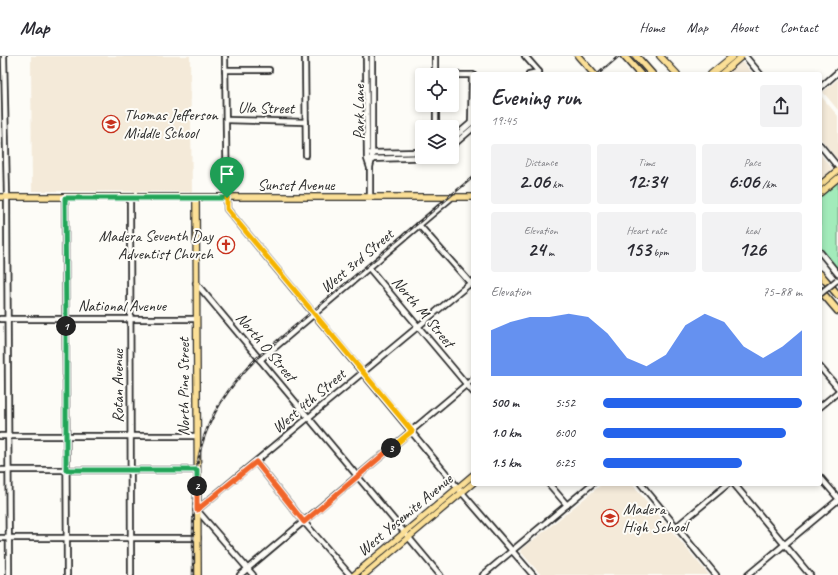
<!DOCTYPE html>
<html lang="en">
<head>
<meta charset="utf-8">
<style>
  body { margin:0; font-family:Caveat,sans-serif; background:#f2f2f3; color:#2b2b33; height:100vh; display:flex; flex-direction:column; font-size:15px; white-space:nowrap }
  * { box-sizing:border-box; margin:0 }
  p { font-size:13px; color:#7c7c81 }
  .icon { flex:none; width:22px; height:22px; fill:none; stroke:currentColor; stroke-width:2; stroke-linecap:round; stroke-linejoin:round }
  .map { position:relative; flex:1; overflow:hidden }
  .drawer { position:absolute; left:471px; top:16px; width:351px; height:414px; display:flex; flex-direction:column; background:#fff; border-radius:4px; box-shadow:0 2px 6px #0003 }
  .drawer>* { flex:none }
  .tools { position:absolute; left:415px; top:12px; display:grid; gap:8px }
  .tools a { display:grid; place-items:center; width:44px; height:44px; border-radius:4px; background:#fff; box-shadow:0 2px 6px #0003; font-size:20px }
  .pin { position:absolute; display:grid; place-items:center; width:34px; height:34px; color:#fff; margin:-41px -17px; border-radius:50% 50% 50% 0; rotate:-45deg; box-shadow:0 0 4px #0007 }
  .pin .icon { rotate:45deg }
  .km { position:absolute; width:20px; height:20px; margin:-10px; border-radius:50%; background:#222; color:#fff; font-size:11px; line-height:20px; text-align:center }
  .round { display:grid; place-items:center; flex:none; width:42px; height:42px; border-radius:4px; background:#f2f2f3 }
  .overview { display:flex; align-items:center; justify-content:space-between; height:68px; padding:0 20px }
  h1 { font-size:22px; font-weight:800; line-height:30px }
  .metrics { display:grid; grid-template-columns:repeat(3,1fr); gap:6px; height:68px; padding:4px 20px }
  .metrics div { display:grid; align-content:center; border-radius:4px; background:#f2f2f3; text-align:center }
  .metrics b { font-size:20px; font-weight:800 }
  .metrics small { font-size:11px; font-weight:400 }
  .metrics p { font-size:11px }
  .chart { height:112px; padding:8px 20px }
  .chart p { display:flex; justify-content:space-between }
  .chart svg { width:100%; height:72px; margin-top:4px; fill:#2563eb; opacity:.7 }
  ul { padding:0 20px; list-style:none; font-size:13px }
  li { display:grid; grid-template-columns:64px 48px 1fr; align-items:center; height:30px }
  li i { height:10px; border-radius:5px; background:#2563eb }
  header { display:flex; align-items:center; gap:24px; box-sizing:border-box; height:56px; padding:0 20px; background:#fff; border-bottom:1px solid #e1e1e2 }
  header strong { font-size:19px }
  nav { display:flex; gap:22px; margin-inline-start:auto; font-size:14px }
  .map>svg:first-child { display:block }
</style>
</head>
<body>
<header>
<strong>Map</strong>
<nav><a>Home</a><a>Map</a><a>About</a><a>Contact</a></nav>
</header>
<div class="map">
<svg width="838" height="519" viewBox="0 0 838 519">
  <rect width="100%" height="100%" fill="#fdfcf7"/>
  <filter id="ink" filterUnits="userSpaceOnUse"><feTurbulence type="fractalNoise" baseFrequency=".025" numOctaves="2"/><feDisplacementMap in="SourceGraphic" scale="8" xChannelSelector="R" yChannelSelector="G"/><feConvolveMatrix kernelMatrix="1 2 1 2 8 2 1 2 1" color-interpolation-filters="sRGB"/></filter>
  <g filter="url(#ink)">
    <g fill="#f4ead9">
      <path d="M31,0H190L192,136L32,135Z"/>
      <path d="M739,7H744L753,18H727Z"/>
      <path d="M838,23V54L823,36Z"/>
      <path d="M820,39L838,60V104L820,82Z"/>
      <path d="M820,98L832,112V115L820,125Z"/>
      <path d="M602,428H632L709,519H541L520,495Z"/>
    </g>
    <path fill="#a2ebba" stroke="#668b72" d="M838,126V213L820,192V141Z"/>
    <g fill="none" stroke-linecap="round" stroke-linejoin="round">
      <defs>
        <g id="minor">
          <path d="M4,0L7,141L9,519"/>
          <path d="M225,0L227,153L458,432L533,519"/>
          <path d="M305,0L306,99"/>
          <path d="M366,0L367,103L370,112V141"/>
          <path d="M435,0V19"/>
          <path d="M525,0L539,16"/>
          <path d="M745,0L760,18"/>
          <path d="M225,14H269"/>
          <path d="M529,18L539,16"/>
          <path d="M452,19H473"/>
          <path d="M820,32L838,16"/>
          <path d="M436,49V71"/>
          <path d="M226,64L306,66"/>
          <path d="M471,67L472,19"/>
          <path d="M452,83L472,66"/>
          <path d="M820,89L838,111"/>
          <path d="M452,90L473,72"/>
          <path d="M371,97L422,96"/>
          <path d="M370,103L438,101"/>
          <path d="M370,111L372,103V0"/>
          <path d="M65,141L67,519"/>
          <path d="M130,141L131,519"/>
          <path d="M419,169L473,230"/>
          <path d="M820,196L838,218"/>
          <path d="M369,212L473,336"/>
          <path d="M196,227L440,519"/>
          <path d="M0,263H196"/>
          <path d="M260,304L451,142"/>
          <path d="M820,311L838,332"/>
          <path d="M820,351L838,336"/>
          <path d="M0,380H197"/>
          <path d="M256,406L304,466L350,519"/>
          <path d="M0,414H197"/>
          <path d="M820,421L838,442"/>
          <path d="M549,428L567,449"/>
          <path d="M641,428L716,519"/>
          <path d="M734,428L810,519"/>
          <path d="M676,471L728,428"/>
          <path d="M0,482H198"/>
          <path d="M240,519L473,323"/>
          <path d="M253,519L197,454L473,225"/>
          <path d="M483,519L592,428"/>
          <path d="M748,519L838,444"/>
        </g>
        <g id="major">
          <path d="M578,0L594,18"/>
          <path d="M660,0L677,18"/>
          <path d="M711,18L733,0"/>
          <path d="M721,18L742,0"/>
          <path d="M820,129L838,114"/>
          <path d="M820,137L838,122"/>
          <path d="M0,141H473"/>
          <path d="M196,142L198,519"/>
          <path d="M354,519L473,419"/>
          <path d="M364,519L473,427"/>
        </g>
        <g id="highway">
          <path d="M624,0L640,18"/>
          <path d="M636,0L652,18"/>
          <path d="M820,218L838,239"/>
          <path d="M820,234L838,255"/>
        </g>
      </defs>
      <use href="#minor" stroke="#2b2b2b" stroke-width="8"/>
      <use href="#major" stroke="#2b2b2b" stroke-width="8"/>
      <use href="#highway" stroke="#2b2b2b" stroke-width="9"/>
      <use href="#minor" stroke="#fdfcf7" stroke-width="4.5"/>
      <use href="#major" stroke="#fbdf96" stroke-width="5.5"/>
      <use href="#highway" stroke="#fbdf96" stroke-width="6"/>
      <defs>
        <g id="rail">
          <path d="M598,18L619,0"/>
          <path d="M193,519C194,426 185,372 258,301L473,121"/>
        </g>
      </defs>
      <use href="#rail" stroke="#2b2b2b" stroke-width="2.5"/>
      <use href="#rail" stroke="#fdfcf7" stroke-width="1" stroke-dasharray="3" stroke-linecap="butt"/>
      <defs>
        <path id="minor-bridge" d="M820,238L837,224"/>
      </defs>
      <use href="#minor-bridge" stroke="#2b2b2b" stroke-width="8" stroke-linecap="butt"/>
      <use href="#minor-bridge" stroke="#fdfcf7" stroke-width="4.5"/>
    </g>
  </g>
  <g fill="none" stroke-linecap="round" stroke-linejoin="round" filter="url(#ink)">
    <defs>
      <path id="split-1" d="M66,270L65,142H227"/>
      <path id="split-2" d="M66,270V414H197V430"/>
      <path id="split-3" d="M197,430V454L256,406L304,466L391,392"/>
      <path id="split-4" d="M227,142V153L412,375L391,392"/>
    </defs>
    <use href="#split-1" stroke="#fff" stroke-width="8"/>
    <use href="#split-2" stroke="#fff" stroke-width="8"/>
    <use href="#split-3" stroke="#fff" stroke-width="8"/>
    <use href="#split-4" stroke="#fff" stroke-width="8"/>
    <use href="#split-1" stroke="#22a559" stroke-width="5"/>
    <use href="#split-2" stroke="#22a559" stroke-width="5"/>
    <use href="#split-3" stroke="#f0652b" stroke-width="5"/>
    <use href="#split-4" stroke="#f5b400" stroke-width="5"/>
  </g>
  <defs>
    <symbol id="school-ring" viewBox="-11 -11 22 22"><circle r="9.5" fill="#fdfcf7" stroke="#c8321e" stroke-width="1.5"/><path d="M0-5L7-2L0 1L-7-2ZM-4 1L0 2.5L4 1V4Q0 6-4 4Z" fill="#c8321e"/></symbol>
    <symbol id="church-ring" viewBox="-11 -11 22 22"><circle r="9.5" fill="#fdfcf7" stroke="#c8321e" stroke-width="1.5"/><path d="M-1.2-6h2.4v3.5h3.3v2.4h-3.3V6h-2.4V-.1h-3.3v-2.4h3.3Z" fill="#c8321e"/></symbol>
  </defs>
  <g fill-rule="evenodd">
    <use href="#school-ring" x="101" y="58" width="20" height="20"/>
    <use href="#church-ring" x="216" y="179" width="20" height="20"/>
    <use href="#school-ring" x="600" y="452" width="20" height="20"/>
  </g>
  <g text-anchor="middle" dominant-baseline="central" stroke-width="4" stroke-linejoin="round" paint-order="stroke">
    <g font-size="16" fill="#2b2b2b" stroke="#fdfcf7">
      <text transform="translate(266 52) rotate(1)">Ula Street</text>
      <text transform="translate(359 56) rotate(-90)">Park Lane</text>
      <text x="296" y="129">Sunset Avenue</text>
      <text transform="translate(357 205) rotate(-40)">West 3rd Street</text>
      <text x="122" y="250">National Avenue</text>
      <text transform="translate(423 256) rotate(50)">North M Street</text>
      <text transform="translate(266 291) rotate(50)">North O Street</text>
      <text transform="translate(118 330) rotate(-90)">Rotan Avenue</text>
      <text transform="translate(184 331) rotate(-90)">North Pine Street</text>
      <text transform="translate(309 345) rotate(-40)">West 4th Street</text>
      <text transform="translate(405 459) rotate(-40)">West Yosemite Avenue</text>
    </g>
    <g font-size="16" fill="#2b2b2b" stroke="#fdfcf7" text-anchor="start">
      <text x="124" y="59">Thomas Jefferson<tspan x="124" dy="18">Middle School</tspan></text>
      <text x="213" y="180" text-anchor="end">Madera Seventh Day<tspan x="213" dy="18">Adventist Church</tspan></text>
      <text x="623" y="453">Madera<tspan x="623" dy="18">High School</tspan></text>
    </g>
  </g>
</svg>
<div class="tools">
<a><svg class="icon" aria-label="locate" viewBox="0 0 24 24"><circle cx="12" cy="12" r="6"/><path d="M12 2v4M12 18v4M2 12h4M18 12h4"/></svg></a>
<a><svg class="icon" aria-label="layers" viewBox="0 0 24 24"><path d="M12 4l9 5-9 5-9-5zM3 14l9 5 9-5"/></svg></a>
</div>
<div class="pin" style="left:227px;top:142px;background:#1e9e55"><svg class="icon" aria-label="arrive" viewBox="0 0 24 24"><path d="M6 21V4h12l-3 4 3 4H6"/></svg></div>
<b class="km" style="left:66px;top:270px">1</b>
<b class="km" style="left:197px;top:430px">2</b>
<b class="km" style="left:391px;top:392px">3</b>
<section class="drawer">
<div class="overview"><div><h1>Evening run</h1><p>19:45</p></div><a class="round"><svg class="icon" aria-label="share" viewBox="0 0 24 24"><path d="M12 15V3M7 8l5-5 5 5M5 13v7h14v-7"/></svg></a></div>
<div class="metrics">
<div><p>Distance</p><b>2.06<small> km</small></b></div>
<div><p>Time</p><b>12:34</b></div>
<div><p>Pace</p><b>6:06<small> /km</small></b></div>
</div>
<div class="metrics">
<div><p>Elevation</p><b>24<small> m</small></b></div>
<div><p>Heart rate</p><b>153<small> bpm</small></b></div>
<div><p>kcal</p><b>126</b></div>
</div>
<div class="chart"><p><span>Elevation</span>75–88 m</p>
<svg viewBox="0 0 160 44" preserveAspectRatio="none"><path d="M0 44V16L10 11L20 8L30 8L40 6L50 8L60 18L70 33L80 38L90 31L100 13L110 6L120 11L130 26L140 33L150 26L160 16V44z"/></svg>
</div>
<ul>
<li><b>500 m</b>5:52<i style="width:100%"></i></li>
<li><b>1.0 km</b>6:00<i style="width:92%"></i></li>
<li><b>1.5 km</b>6:25<i style="width:70%"></i></li>
</ul>
</section>
</div>
</body>
</html>
